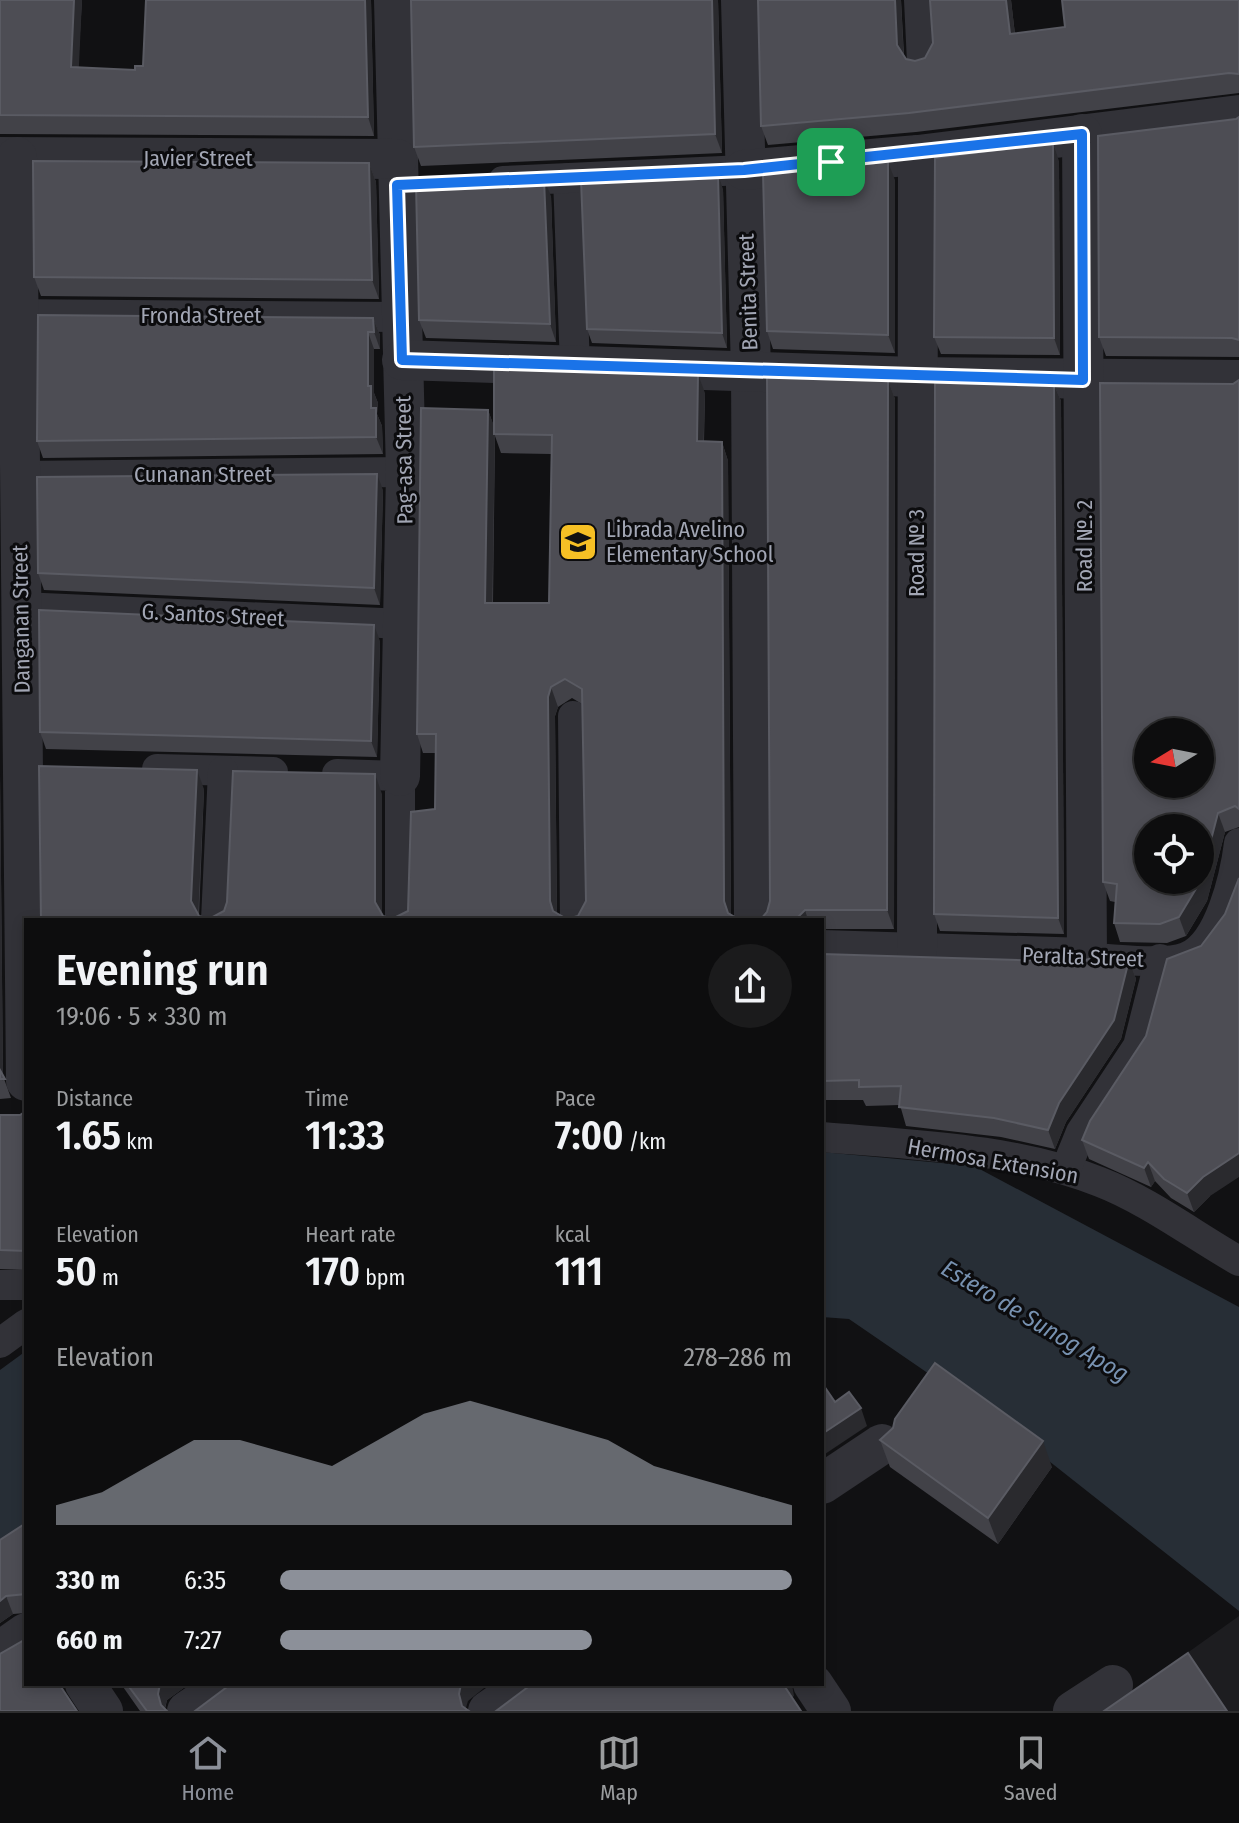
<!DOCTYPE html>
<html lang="en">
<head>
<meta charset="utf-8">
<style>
  body { margin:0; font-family:"Fira Sans Condensed",sans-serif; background:#1b1b1c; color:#f1f3f6; height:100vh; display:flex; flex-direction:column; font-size:30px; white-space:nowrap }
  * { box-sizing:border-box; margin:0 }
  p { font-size:26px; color:#9a9c9e }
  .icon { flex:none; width:44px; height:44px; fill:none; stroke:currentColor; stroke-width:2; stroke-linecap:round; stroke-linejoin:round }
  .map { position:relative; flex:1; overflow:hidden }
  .details { position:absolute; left:24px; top:918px; width:800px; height:768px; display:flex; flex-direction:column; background:#0d0d0e; border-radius:0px; box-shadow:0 4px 12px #0003,0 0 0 2px #2d2d2e }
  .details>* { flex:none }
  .needle { width:52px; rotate:260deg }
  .controls { position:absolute; left:1134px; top:718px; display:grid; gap:16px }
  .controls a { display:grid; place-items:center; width:80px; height:80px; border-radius:50%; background:#0d0d0e; box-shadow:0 4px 12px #0003,0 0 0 2px #2d2d2e; font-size:40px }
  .pin { position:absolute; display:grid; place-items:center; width:68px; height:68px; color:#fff; margin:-34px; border-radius:16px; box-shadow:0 4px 12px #0006 }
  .round { display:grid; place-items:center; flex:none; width:84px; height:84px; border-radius:42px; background:#1b1b1c }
  .head { display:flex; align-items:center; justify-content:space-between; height:136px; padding:0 32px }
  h1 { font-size:44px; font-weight:600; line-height:60px }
  .figures { display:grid; grid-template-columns:repeat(3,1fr); gap:12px; height:136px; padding:8px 32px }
  .figures div { display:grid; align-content:center }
  .figures b { font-size:40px; font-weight:600 }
  .figures small { font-size:22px; font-weight:400 }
  .figures p { font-size:22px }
  .chart { height:224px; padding:16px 32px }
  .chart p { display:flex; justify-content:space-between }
  .chart svg { width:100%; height:144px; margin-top:8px; fill:#8c9099; opacity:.7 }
  ul { padding:0 32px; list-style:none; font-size:26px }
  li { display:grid; grid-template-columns:128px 96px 1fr; align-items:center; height:60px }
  li i { height:20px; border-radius:10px; background:#8c9099 }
  .tab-bar { display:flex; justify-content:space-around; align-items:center; height:112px; border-top:2px solid #2d2d2e; background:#0d0d0e; font-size:22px; color:#9a9c9e }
  .tab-bar a { display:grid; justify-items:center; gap:4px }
  .tab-bar .current { color:#8c9099 }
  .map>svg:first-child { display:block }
</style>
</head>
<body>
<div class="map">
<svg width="1239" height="1711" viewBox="0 0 1239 1711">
  <rect width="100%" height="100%" fill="#111113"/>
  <path fill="#1d1d20" d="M1239,1616V1711H1106Z"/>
  <g fill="#272e36">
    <path d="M822,1152L974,1166L1239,1307V1611L1002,1424L849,1319L822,1317Z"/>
    <path d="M26,1351V1528L0,1547V1370Z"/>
  </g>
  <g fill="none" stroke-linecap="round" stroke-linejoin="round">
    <g stroke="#323238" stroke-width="30">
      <path d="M919,0L922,62"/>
      <path d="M568,178L575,366"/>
      <path d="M503,181L744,170"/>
      <path d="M0,314L401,317"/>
      <path d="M19,476L406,472"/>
      <path d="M21,607L404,624"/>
      <path d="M573,716L575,920"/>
      <path d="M157,769L273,772"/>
      <path d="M337,774L400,776V920"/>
      <path d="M216,920L223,771"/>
      <path d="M1087,958C1111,958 1165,966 1186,957C1220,944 1235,875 1239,843"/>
      <path d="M822,1137C914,1145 1014,1148 1100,1182C1147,1200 1195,1236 1239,1261"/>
      <path d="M1066,1169L1081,1132L1138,1046L1160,959"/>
      <path d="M0,1285H26"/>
      <path d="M0,1343L26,1324"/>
    </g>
    <g stroke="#323238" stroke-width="40">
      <path d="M394,0L406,472L400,776"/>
      <path d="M741,0L751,371L754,920"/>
      <path d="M0,157L397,159"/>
      <path d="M17,157L26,1081"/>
      <path d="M744,170L918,155L1239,115"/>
      <path d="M402,360L915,377L1239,380"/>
      <path d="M822,950L1087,958L1082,134"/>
      <path d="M917,951L918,155"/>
      <path d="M822,1484L882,1444"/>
      <path d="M0,1651L26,1633"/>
      <path d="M85,1684L103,1711"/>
      <path d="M813,1684L831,1711"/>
      <path d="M187,1711L227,1684"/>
      <path d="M488,1711L527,1684"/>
      <path d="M1073,1711L1113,1685"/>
    </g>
  </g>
  <g fill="#424248" fill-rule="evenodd">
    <path d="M0,0H82L78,67L135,70L143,66L371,0L374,136L0,134Z"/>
    <path d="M718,0L722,153L421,166L414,147Z"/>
    <path d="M901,0L904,55L906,59L915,61L925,58L1011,0L1015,34L1065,27L1239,0V93L916,132L768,145L761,126Z"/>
    <path d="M1239,117V357L1106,356L1099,337L1236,119Z"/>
    <path d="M1059,161L1060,355L941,354L934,337Z"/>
    <path d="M369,163L376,182L379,299L41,296L34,277Z"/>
    <path d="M895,180V353L773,349L767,331Z"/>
    <path d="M723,189L727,348L592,343L587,329Z"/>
    <path d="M551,196L556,342L426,338L419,320Z"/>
    <path d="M373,318L380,335V349H374V393L378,403L377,414L382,426L383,454L43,458L37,441Z"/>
    <path d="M888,380L895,399L894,929H822V920H760L767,912Z"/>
    <path d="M1239,380V827L1225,832L1207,901L1186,936L1167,943L1120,942L1114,923L1115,902L1110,901L1103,882L1233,384Z"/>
    <path d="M1054,385L1061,401L1064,934L940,931L934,914Z"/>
    <path d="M705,393L704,441L722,442L728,461L731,915L740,920H41L204,789L199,916L209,919L224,911L382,794V914L383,916L392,919L408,911L435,809L436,753H423L417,734L488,410L494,427ZM495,436L501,453L551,454L549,603H493ZM572,698L582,704L586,901L578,916L567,919L557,913L555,716L558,707Z"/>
    <path d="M383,490L380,605L44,590L38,573Z"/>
    <path d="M380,641L377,757L46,749L40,732Z"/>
    <path d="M0,774L3,1076L11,1098L0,1099Z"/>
    <path d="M1225,914L1210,1196L1194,1212L1171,1198L1155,1181L1151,1187L1089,1159L1082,1140L1201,946Z"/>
    <path d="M822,954L1079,962H1110L1129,960L1136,979L1121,1039L1066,1122L1055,1149L1001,1137L906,1126L900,1105L866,1106L863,1100H822Z"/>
    <path d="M26,1111V1270L0,1269V1115H20Z"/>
    <path d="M893,1428L1052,1467L998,1544L890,1467L880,1440Z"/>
    <path d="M26,1523V1613L13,1614L0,1623V1540Z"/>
    <path d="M121,1684H189L167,1700L165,1709L167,1711H140Z"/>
  </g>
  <g fill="#2a2a2e">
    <path d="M74,0H82L78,86L71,67Z"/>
    <path d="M365,0H371L374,136L368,117Z"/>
    <path d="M712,0H718L722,153L715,134Z"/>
    <path d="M895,0H901L904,64L897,45Z"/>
    <path d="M1006,0H1011L1017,53L1010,34Z"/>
    <path d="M1053,143L1059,161L1060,355L1054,338Z"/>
    <path d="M888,162L895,180V353L888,335Z"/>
    <path d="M369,163L376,182L379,299L372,280Z"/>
    <path d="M718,174L723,189L727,348L722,333Z"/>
    <path d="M544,179L551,196L556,342L550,324Z"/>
    <path d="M373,318L380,335V349L374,332Z"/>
    <path d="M368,332L374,349V393L378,403L377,414L382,426L383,454L376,437L368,386Z"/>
    <path d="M698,374L705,393L703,460L697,441Z"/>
    <path d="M888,380L895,399L894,929L887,910Z"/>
    <path d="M1054,385L1061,401L1064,934L1058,918Z"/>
    <path d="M488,410L495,429L492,622L485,603Z"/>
    <path d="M722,442L728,461L731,920L724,901Z"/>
    <path d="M377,474L383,490L380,605L374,588Z"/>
    <path d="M374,625L380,641L377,757L371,741Z"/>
    <path d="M551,687L558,707L555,716L557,920L550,901L548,697Z"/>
    <path d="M197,770L204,789L198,920L191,901Z"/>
    <path d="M0,773L3,1081L0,1073Z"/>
    <path d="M375,774L382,794V920L375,902Z"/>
    <path d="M1218,813L1225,832L1207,901L1186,936L1179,917Z"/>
    <path d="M805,910L808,920H795Z"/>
    <path d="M1129,960L1136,979L1121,1039L1066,1122L1055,1149L1048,1130L1059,1103Z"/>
    <path d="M1239,1153V1177L1210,1196L1194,1212L1187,1193L1203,1177Z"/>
    <path d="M1148,1162L1155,1181L1151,1187L1144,1168Z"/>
    <path d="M861,1408L867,1426L822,1456V1434Z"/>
    <path d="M1043,1441L1052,1467L998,1544L988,1518Z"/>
    <path d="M6,1596L13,1614L0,1623V1601Z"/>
    <path d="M160,1684H189L167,1700L164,1711H163L158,1694Z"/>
    <path d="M461,1684H489L468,1701L465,1711H464L459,1694Z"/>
    <path d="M783,1684H792L794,1696L788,1700Z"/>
  </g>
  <g fill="#4d4d54" stroke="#5a5b63" stroke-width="2" fill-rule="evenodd">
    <path d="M0,0H74L71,67L135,70V66H143L146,0H365L368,117L0,115Z"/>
    <path d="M411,0H712L715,134L414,147Z"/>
    <path d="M758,0H895L897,45L906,59L915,61L925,58L933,43L930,0H1006L1010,34L1065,27L1062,0H1239V74L1229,73L909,113L761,126Z"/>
    <path d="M1239,117V340L1232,338L1099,337L1098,136L1236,119Z"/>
    <path d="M1053,143L1054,338L934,337L935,158Z"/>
    <path d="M33,161L369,163L372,280L34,277Z"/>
    <path d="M888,162V335L767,331L763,173Z"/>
    <path d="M718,174L722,333L587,329L581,180Z"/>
    <path d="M544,179L550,324L419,320L416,184Z"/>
    <path d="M38,315L373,318L374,332H368V386H371V408H376V437L37,441Z"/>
    <path d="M494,367L698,374L697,441L722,442L724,901L728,913L740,920H41L39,766L197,770L191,901L199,916L209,919L224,911L227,902L233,771L375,774V902L383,916L392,919L408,911L411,812L435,809L436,734H417L421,408L488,410L485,603H549L552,435L494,434ZM565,679L582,689L586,901L578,916L567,919L553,911L550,901L548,697L551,687Z"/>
    <path d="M767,376L888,380L887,910H805L795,920H760L767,912L770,901Z"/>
    <path d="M1239,380V809L1235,806L1218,813L1200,882L1179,917L1160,924L1114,923L1117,884L1103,882L1100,383L1233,384ZM1148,732H1200V784H1148ZM1148,828H1200V880H1148Z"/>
    <path d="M935,383L1054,385L1058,918L934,914Z"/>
    <path d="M377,474L374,588L38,573L37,477Z"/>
    <path d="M39,610L374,625L371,741L40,732Z"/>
    <path d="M1239,878V1153L1203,1177L1187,1193L1164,1179L1148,1162L1144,1168L1082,1140L1090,1121L1146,1036L1167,959L1201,946L1225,914Z"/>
    <path d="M822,954L1079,962L1092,958L1110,962V959L1129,960L1114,1020L1059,1103L1048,1130L994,1118L899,1107L901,1086L859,1087V1080L822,1081Z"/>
    <path d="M0,1070L5,1079H0Z"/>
    <path d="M26,1111V1251L0,1250V1115H20Z"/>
    <path d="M935,1363L1043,1441L988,1518L880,1440L893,1428L895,1419Z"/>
    <path d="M822,1383L835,1402L849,1392L861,1408L822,1434Z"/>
    <path d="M26,1523V1594L6,1596L0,1601V1540Z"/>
    <path d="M26,1639V1684H59L77,1711H0V1654Z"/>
    <path d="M1188,1653L1227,1711H1104Z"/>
    <path d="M127,1684H160L158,1694L161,1705L167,1711H147Z"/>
    <path d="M231,1684H461L459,1694L462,1706L469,1711H195Z"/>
    <path d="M532,1684H783L801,1711H496Z"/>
  </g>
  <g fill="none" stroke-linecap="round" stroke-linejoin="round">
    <defs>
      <path id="route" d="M1082,134L1083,380L402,360L397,185L744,170Z"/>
    </defs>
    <use href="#route" stroke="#fff" stroke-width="16"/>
    <use href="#route" stroke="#1a73e8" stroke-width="10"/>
  </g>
  <defs>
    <symbol id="school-square" viewBox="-11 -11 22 22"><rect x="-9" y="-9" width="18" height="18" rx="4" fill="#f6c025" stroke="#0c0c0e"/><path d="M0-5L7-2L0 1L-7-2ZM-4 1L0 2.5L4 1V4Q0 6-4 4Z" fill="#111"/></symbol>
  </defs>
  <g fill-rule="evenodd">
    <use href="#school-square" x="556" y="520" width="44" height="44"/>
  </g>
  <g text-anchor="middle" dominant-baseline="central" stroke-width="6" stroke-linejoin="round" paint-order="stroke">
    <g font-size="22" fill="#a2a6b4" stroke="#0c0c0e">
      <text x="198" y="158">Javier Street</text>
      <text transform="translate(748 292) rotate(-92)">Benita Street</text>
      <text x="201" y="315">Fronda Street</text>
      <text transform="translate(404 460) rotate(-91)">Pag-asa Street</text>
      <text x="203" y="474">Cunanan Street</text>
      <text transform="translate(1084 546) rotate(-90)">Road №. 2</text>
      <text transform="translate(916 553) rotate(-90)">Road № 3</text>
      <text transform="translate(213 615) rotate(3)">G. Santos Street</text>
      <text transform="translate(21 619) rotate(-91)">Danganan Street</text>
      <text transform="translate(1083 957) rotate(2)">Peralta Street</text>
      <text transform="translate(993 1161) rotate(10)">Hermosa Extension</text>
    </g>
    <g font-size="22" fill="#a2a6b4" stroke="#0c0c0e" text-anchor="start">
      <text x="606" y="529">Librada Avelino<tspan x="606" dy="25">Elementary School</tspan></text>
    </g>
    <g font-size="24" font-style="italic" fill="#7791b0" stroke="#0c0c0e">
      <text transform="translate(1035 1321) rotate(31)">Estero de Sunog Apog</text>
    </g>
  </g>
</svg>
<div class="controls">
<a><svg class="needle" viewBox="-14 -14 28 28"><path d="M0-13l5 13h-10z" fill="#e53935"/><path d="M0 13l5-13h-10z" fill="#9a9c9e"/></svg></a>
<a><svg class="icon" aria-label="locate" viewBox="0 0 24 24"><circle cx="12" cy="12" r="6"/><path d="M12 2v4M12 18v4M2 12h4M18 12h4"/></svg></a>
</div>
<div class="pin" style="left:831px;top:162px;background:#1e9e55"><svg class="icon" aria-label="arrive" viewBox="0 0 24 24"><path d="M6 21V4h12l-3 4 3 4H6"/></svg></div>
<section class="details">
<div class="head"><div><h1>Evening run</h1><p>19:06 · 5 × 330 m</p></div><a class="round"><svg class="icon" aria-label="share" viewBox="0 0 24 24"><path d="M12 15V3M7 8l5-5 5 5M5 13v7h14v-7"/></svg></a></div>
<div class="figures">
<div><p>Distance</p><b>1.65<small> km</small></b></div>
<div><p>Time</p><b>11:33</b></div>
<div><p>Pace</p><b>7:00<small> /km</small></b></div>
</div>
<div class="figures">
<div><p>Elevation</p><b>50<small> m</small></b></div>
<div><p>Heart rate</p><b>170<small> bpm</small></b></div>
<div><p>kcal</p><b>111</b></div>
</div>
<div class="chart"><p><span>Elevation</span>278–286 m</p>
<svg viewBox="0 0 160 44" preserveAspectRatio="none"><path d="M0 44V38L10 34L20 26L30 18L40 18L50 22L60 26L70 18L80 10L90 6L100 10L110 14L120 18L130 26L140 30L150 34L160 38V44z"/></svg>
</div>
<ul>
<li><b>330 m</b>6:35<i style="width:100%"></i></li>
<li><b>660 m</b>7:27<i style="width:61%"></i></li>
</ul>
</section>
</div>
<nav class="tab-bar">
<a class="current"><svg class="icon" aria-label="home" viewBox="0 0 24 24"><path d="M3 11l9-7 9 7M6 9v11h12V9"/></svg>Home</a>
<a><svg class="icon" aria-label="map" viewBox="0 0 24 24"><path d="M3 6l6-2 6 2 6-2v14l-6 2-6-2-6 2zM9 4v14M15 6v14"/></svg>Map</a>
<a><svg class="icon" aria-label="saved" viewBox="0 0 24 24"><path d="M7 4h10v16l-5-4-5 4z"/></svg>Saved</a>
</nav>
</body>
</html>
